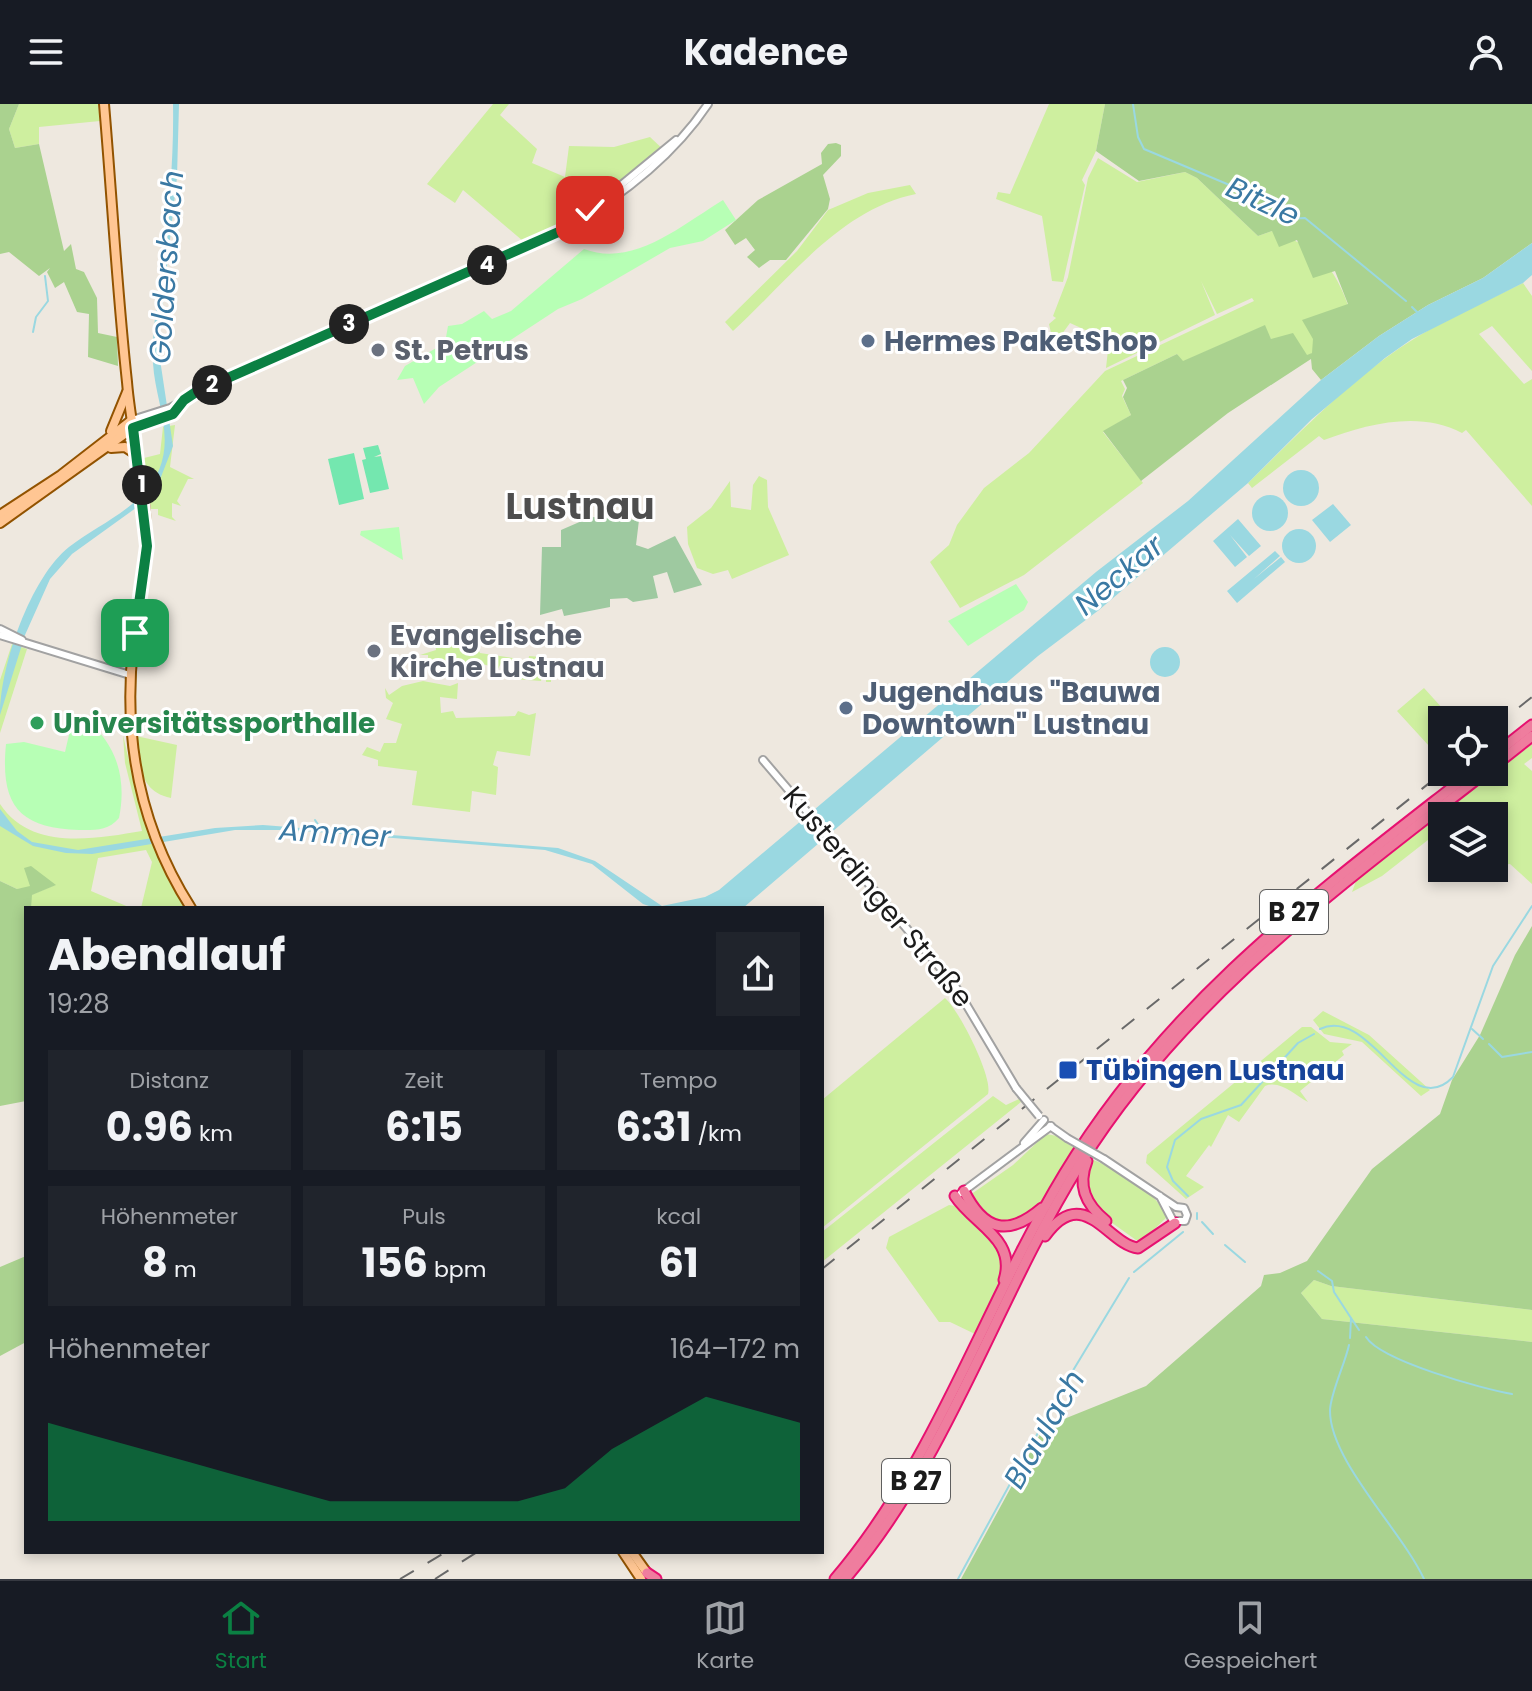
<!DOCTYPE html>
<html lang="de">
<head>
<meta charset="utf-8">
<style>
  body { margin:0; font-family:Poppins,sans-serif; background:#20242c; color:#f1f3f6; height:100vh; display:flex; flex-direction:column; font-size:30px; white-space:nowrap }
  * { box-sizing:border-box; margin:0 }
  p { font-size:26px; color:#9ea1a6 }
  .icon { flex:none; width:44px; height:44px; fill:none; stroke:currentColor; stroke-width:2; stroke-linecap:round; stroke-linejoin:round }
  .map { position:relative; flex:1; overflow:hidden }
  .side { position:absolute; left:24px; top:802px; width:800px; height:648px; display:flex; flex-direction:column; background:#171b24; border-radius:0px; box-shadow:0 4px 12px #0003 }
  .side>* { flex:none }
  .controls { position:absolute; left:1428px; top:602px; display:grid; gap:16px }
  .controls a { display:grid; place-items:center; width:80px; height:80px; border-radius:0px; background:#171b24; box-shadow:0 4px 12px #0003; font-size:40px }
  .pin { position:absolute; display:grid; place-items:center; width:68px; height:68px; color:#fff; margin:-34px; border-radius:16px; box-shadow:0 4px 12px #0006 }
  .km { position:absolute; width:40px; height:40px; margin:-20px; border-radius:50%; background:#222; color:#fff; font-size:22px; line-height:40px; text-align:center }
  .round { display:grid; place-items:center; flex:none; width:84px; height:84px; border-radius:0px; background:#20242c }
  .headline { display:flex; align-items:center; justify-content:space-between; height:136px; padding:0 24px }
  h1 { font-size:44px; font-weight:700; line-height:60px }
  .metrics { display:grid; grid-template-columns:repeat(3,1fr); gap:12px; height:136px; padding:8px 24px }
  .metrics div { display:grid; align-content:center; border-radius:0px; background:#20242c; text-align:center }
  .metrics b { font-size:40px; font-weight:700 }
  .metrics small { font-size:22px; font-weight:400 }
  .metrics p { font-size:22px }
  .chart { height:224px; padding:16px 24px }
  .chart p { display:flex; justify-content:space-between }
  .chart svg { width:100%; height:144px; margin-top:8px; fill:#0b8043; opacity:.7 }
  header { display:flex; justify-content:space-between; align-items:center; height:104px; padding:0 24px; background:#171b24; font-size:36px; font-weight:700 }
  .dock { display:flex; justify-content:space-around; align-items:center; height:112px; border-top:2px solid #363941; background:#171b24; font-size:22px; color:#9ea1a6 }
  .dock a { display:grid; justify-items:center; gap:4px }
  .dock .active { color:#0b8043 }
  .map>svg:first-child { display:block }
</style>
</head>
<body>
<header><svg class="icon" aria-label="menu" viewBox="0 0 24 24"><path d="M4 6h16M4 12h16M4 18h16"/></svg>Kadence<svg class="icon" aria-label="person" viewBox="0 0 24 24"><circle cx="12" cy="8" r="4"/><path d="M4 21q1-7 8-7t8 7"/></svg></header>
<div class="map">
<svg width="1532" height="1475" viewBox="0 0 1532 1475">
  <rect width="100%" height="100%" fill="#eee8df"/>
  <g fill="#ceef9f">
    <path d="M19,0H98L100,17L39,23V40L15,44L9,25Z"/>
    <path d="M493,0H509L500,11L537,45L532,59L565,73L569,42L614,43L650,33L667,49L605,100L530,143L463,86L455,99L427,80Z"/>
    <path d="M1049,0H1105L1096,47L1082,76L1085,81L1063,178L1052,177L1042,112L996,95L998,88L1010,90Z"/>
    <path d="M1098,54L1137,78L1185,68L1197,74L1258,132L1272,127C1315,143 1332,158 1348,201L1313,235V249L1306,252L1271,235L1264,222L1182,258L1177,250L1121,277L1125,285L1122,292L1131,311L1103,328L1143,379L1024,471L960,504L930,458L949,441L957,421L984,384L1029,349L1105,267L1254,197L1252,194L1217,210L1201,177L1215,211L1106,264L1108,246L1103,234L1070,219L1059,234L1051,229L1049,220L1056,214L1053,212L1068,173L1088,74Z"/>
    <path d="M910,81L916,90C840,105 788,177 733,227L725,218L797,147L828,106L868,89Z"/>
    <path d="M1523,179L1532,192V267L1492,222L1479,230L1524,280L1532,275V402L1466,326L1462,329C1420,306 1366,320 1324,336L1319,332L1252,384L1248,379C1299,330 1348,277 1409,238C1444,215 1485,198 1523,179Z"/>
    <path d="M175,321L170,363L194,375H188L177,397L181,402L172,399V413L176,417L158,411V405H151L144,354L160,350L163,323Z"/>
    <path d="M759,372L767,376L768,403L789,451L732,475L728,466L713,470L697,464L688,440L687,423L711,404L730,377L731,403L751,406L753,381Z"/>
    <path d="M438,539L476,542L480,549L519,555L523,560H528L529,552L541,553L540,559L553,562L557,557L562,567L551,569V578H546V572H542L541,577L514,575L515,570L503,569L505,561L501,559L498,565L477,558L476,567L448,564L447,559H442V563H421L420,559L428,558V551H420L436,546L435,540Z"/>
    <path d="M12,540L27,545L0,629V576Z"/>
    <path d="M423,577L450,582L458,579L457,595L440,593L441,609L453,607L456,614L515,612L518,607L529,611L536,609L530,652L497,647L493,661L498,663L496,691L472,687L470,708L412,701L417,667L378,662V656L362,651L367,643L380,648L384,639H396L402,620L386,615L393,599L386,594L385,584L389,591L402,582Z"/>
    <path d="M1424,584L1453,616H1442L1440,654L1397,607Z"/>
    <path d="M123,631C137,693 152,749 187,804H141L152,758L146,746L98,754L91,787L131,804H31V791L55,781L17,785L0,777V700C31,747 94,735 142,727L125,659Z"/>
    <path d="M136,632L177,641L171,694C138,687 140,659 136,632Z"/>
    <path d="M1532,640V654L1524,660L1532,667V780L1510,760L1501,761L1494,750V712H1442V725L1382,772L1352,788L1356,777Z"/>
    <path d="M945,894C959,906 993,973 988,990L822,1124V996Z"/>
    <path d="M1323,907L1369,931L1430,986L1421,992L1362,938L1324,930L1313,916Z"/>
    <path d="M1302,923H1311L1330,938L1352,940L1342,947L1344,951L1300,987L1308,998C1294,991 1281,976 1265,982L1239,1018L1228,1011L1211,1043L1209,1041L1186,1072L1204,1083L1186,1095L1146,1059L1147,1051Z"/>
    <path d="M993,992L1006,1001L1019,995L1021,998L822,1158V1128Z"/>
    <path d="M1046,1030L1057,1032L1074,1044L1041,1100L1020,1118L992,1119L970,1091L1013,1061Z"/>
    <path d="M1091,1055C1121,1067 1152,1083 1167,1113L1143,1136H1136L1101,1111L1085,1086Z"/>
    <path d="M949,1101C962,1102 971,1114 980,1122C1021,1159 995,1189 975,1230L950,1218H939L886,1144L889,1133Z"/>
    <path d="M1314,1176L1331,1182L1532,1206V1238L1322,1215L1301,1189Z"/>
  </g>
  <g fill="#aad28f">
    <path d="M0,0H19L9,25L15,44L39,40L64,147L71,140L76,165L84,168L97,194L98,229L117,233L118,262L88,253L89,210L77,208L64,178L55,184L47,168L50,164L39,172L9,148L0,150Z"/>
    <path d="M1105,0H1532V139L1483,174L1428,201L1379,232L1321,276L1312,265L1311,255L1228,309L1141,377L1103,327L1131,311L1123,293L1127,284L1123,276L1177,250L1183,257L1265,221L1271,235L1293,229L1307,251L1312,249L1313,235L1302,216L1348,200L1335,167L1313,174L1297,136L1279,143L1272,127L1258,132L1197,74L1185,68L1139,77L1096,47Z"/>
    <path d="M836,39L841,41V52L823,71L830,95L828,105L786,156H770L759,164L747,153L755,146L746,134L735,141L725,126L758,96L822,60L821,49L828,40Z"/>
    <path d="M31,762L56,781L32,791L31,804H26V997L0,1002V777L17,785L30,782L24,764Z"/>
    <path d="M1532,822V1206L1331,1182L1314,1176L1301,1189L1322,1215L1532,1238V1475H961L1044,1323L1146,1282L1261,1182L1264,1171L1280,1169L1307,1157L1372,1065L1440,1010L1452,976L1480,931L1515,851Z"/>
    <path d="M26,1152V1238L0,1252V1163Z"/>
  </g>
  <path fill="#9ec9a0" d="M591,413L639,416L636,441L648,445L675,432L702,481L674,489L667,468L653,472L658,494L633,498L627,494L610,495V503L564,512L562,505L540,511L542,443H561V426Z"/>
  <g fill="#b7ffb5">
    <path d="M723,96L736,116L703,137L670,144L582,195L558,205L439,283L424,300L413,274L397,276L405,262L445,239L448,222L462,220L484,207L492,215L511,207L584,145C633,164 682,121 723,96Z"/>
    <path d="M399,423L403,456L360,431L361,427Z"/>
    <path d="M1016,480L1028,498L1024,506L968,542L948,517Z"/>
    <path d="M84,614C117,639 127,675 119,714C108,727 95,726 79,726C19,724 0,701 6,640L24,638L65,648L72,618Z"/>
  </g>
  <g fill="#74e7af">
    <path d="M378,341L381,350L374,353L381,352L389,385L370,389L362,356L366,355L363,344Z"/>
    <path d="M354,349L364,395L339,401L328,355Z"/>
  </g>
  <g fill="#9ad8e1">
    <path d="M173,0H179L177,73L158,242L173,342L159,378L140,401L72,450L50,475L25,531L0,611C0,561 31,473 69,443C100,419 142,404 159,366C174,330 155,296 153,259C151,226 159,190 163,157C169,105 174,53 173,0Z"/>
    <path d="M1532,139V171L1523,179L1412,235L1385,254L1312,315L1248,379L1099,506L1038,552L743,804H655L643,800L592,760L545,746L292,726H235L92,750L66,749L33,742L0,722V705L17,727L32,738L78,746L215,724L263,721L558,744L595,757L662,802L705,793L719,786L1096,468L1188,397L1321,276L1379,232L1428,201L1483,174Z"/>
    <circle cx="1301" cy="384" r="18"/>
    <circle cx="1270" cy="409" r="18"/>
    <path d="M1333,400L1351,421L1330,438L1312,416Z"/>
    <path d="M1238,415L1261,442L1249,452L1230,431L1247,453L1235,463L1213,437Z"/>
    <circle cx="1299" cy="442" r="17"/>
    <path d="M1275,447L1280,452L1254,475L1281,453L1285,458L1237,499L1227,487Z"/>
    <circle cx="1165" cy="558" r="15"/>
  </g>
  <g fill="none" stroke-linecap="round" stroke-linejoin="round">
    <g stroke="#9ad8e1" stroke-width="2">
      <path d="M1133,0L1138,33L1144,45L1265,96L1288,115L1305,114L1406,197"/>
      <path d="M1412,203L1418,209"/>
      <path d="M33,228L36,213L48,197L45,172"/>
      <path d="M315,716L321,725"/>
      <path d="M1320,925C1371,901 1408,1020 1453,973L1493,862L1532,802"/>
      <path d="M1472,925L1483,935"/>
      <path d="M1489,940L1502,953L1532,948"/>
      <path d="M1188,1092L1173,1077L1167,1063L1175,1036L1201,1015L1241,1001L1298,939L1314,930"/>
      <path d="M1197,1109V1115"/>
      <path d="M1202,1118L1213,1130"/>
      <path d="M1225,1141L1245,1158"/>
      <path d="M1318,1167L1332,1177L1334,1188L1351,1214L1350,1234"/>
      <path d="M1134,1168L1183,1128"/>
      <path d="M1351,1214L1359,1226"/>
      <path d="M1366,1233C1381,1257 1483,1285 1512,1290"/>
      <path d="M1349,1241C1345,1260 1330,1290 1330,1307C1330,1357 1402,1427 1424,1475"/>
      <path d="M958,1475L1063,1283L1129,1174"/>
    </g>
    <defs>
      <g id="minor">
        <path d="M592,105L676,36"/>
        <path d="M132,316L170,304L209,282L563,126C619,94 672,54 708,0"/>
        <path d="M133,324L173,310L181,299"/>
        <path d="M0,525L22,536"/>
        <path d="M0,531L130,571"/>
        <path d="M763,656L954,880L1016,984"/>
        <path d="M1050,1022L1067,1034"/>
        <path d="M1024,1039L1044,1016"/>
        <path d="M1104,1055L1176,1103L1184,1104L1187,1111L1185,1117H1173L1160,1092"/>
        <path d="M961,1089L1051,1022"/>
      </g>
      <g id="major">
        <path d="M104,0C112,93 117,186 127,278C131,327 144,374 146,423C148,464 137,502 133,543C123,637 140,724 191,804"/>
        <path d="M111,327L127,288"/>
        <path d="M111,344L125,343L137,351"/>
        <path d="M0,411L61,371L132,316"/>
        <path d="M0,419L133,324"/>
        <path d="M623,1448L641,1475"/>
        <path d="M632,1448L647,1469"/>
      </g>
      <g id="highway">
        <path d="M1494,651L1532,621"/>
        <path d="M1494,662L1532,632"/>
        <path d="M1087,1057C1077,1082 1086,1101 1106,1117"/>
        <path d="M964,1087C984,1127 1008,1133 1042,1104"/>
        <path d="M955,1092C974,1121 1017,1135 1004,1176"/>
        <path d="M1045,1132C1084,1078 1108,1141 1138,1144L1175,1119"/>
        <path d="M647,1469L656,1475"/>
        <path d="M835,1475C938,1354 983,1204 1064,1070C1170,896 1315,791 1472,668"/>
        <path d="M845,1475C950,1352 995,1196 1080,1060C1182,896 1336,785 1486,668"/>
      </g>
    </defs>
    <use href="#minor" stroke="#a2a2a2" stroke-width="10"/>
    <use href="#major" stroke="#925300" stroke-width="12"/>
    <use href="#highway" stroke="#e71170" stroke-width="13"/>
    <use href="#minor" stroke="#fff" stroke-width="6"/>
    <use href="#major" stroke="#ffc693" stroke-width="8"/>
    <use href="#highway" stroke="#ef7d9e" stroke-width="9"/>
    <g stroke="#696969" stroke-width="2" stroke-dasharray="16 16" stroke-linecap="butt">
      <path d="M1494,623L1532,593"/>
      <path d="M822,1165L1443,668"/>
      <path d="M400,1475L446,1448"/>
      <path d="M435,1475L477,1448"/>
    </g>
    <defs>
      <g id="minor-bridge">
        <path d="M1016,984L1039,1012"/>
        <path d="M1067,1034L1104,1055"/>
      </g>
    </defs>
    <use href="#minor-bridge" stroke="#a2a2a2" stroke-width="10" stroke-linecap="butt"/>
    <use href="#minor-bridge" stroke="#fff" stroke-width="6"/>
  </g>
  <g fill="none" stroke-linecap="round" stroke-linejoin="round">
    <defs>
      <path id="route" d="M135,529L147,442L133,324L173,310L184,296L196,288L563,126L590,106"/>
    </defs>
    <use href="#route" stroke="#fff" stroke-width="16"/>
    <use href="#route" stroke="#0b8043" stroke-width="10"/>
  </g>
  <g fill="#5c6f8a" stroke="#fff" stroke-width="3">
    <circle cx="868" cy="237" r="8"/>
    <circle cx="846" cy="604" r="8"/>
  </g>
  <g fill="#6b7280" stroke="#fff" stroke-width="3">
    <circle cx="378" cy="246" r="8"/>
    <circle cx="374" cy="547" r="8"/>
  </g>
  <circle fill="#2e9e5b" stroke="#fff" stroke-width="3" cx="37" cy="619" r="8"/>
  <rect fill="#1a4fb4" stroke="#fff" stroke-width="3" x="1058" y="956" width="20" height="20" rx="4"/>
  <g text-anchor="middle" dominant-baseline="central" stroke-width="6" stroke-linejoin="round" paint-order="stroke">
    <g fill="#fff" stroke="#5f5f5f" stroke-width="2">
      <rect x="1260" y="786" width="68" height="44" rx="6"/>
      <rect x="882" y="1355" width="68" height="44" rx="6"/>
    </g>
    <g font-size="26" font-weight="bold" fill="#1b1b1b">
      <text x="1294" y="808">B 27</text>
      <text x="916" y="1377">B 27</text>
    </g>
    <g font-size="28" font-weight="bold" fill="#4e5e75" stroke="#fff" text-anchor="start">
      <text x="884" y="237">Hermes PaketShop</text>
      <text x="862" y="588">Jugendhaus "Bauwa<tspan x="862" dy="32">Downtown" Lustnau</tspan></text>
    </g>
    <g font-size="28" font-weight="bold" fill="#5b616d" stroke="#fff" text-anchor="start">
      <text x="394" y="246">St. Petrus</text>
      <text x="390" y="531">Evangelische<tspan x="390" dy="32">Kirche Lustnau</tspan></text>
    </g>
    <g font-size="28" font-weight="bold" fill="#27864d" stroke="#fff" text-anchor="start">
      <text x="53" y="619">Universitätssporthalle</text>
    </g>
    <g font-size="28" fill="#1b1b1b" stroke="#fff">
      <text transform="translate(878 793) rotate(50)">Kusterdinger Straße</text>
    </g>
    <g font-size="28" font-weight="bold" fill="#164399" stroke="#fff" text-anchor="start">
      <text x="1086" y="966">Tübingen Lustnau</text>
    </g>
    <g font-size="30" font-style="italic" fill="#3a79a3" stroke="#fff">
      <text transform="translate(1263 97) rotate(25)">Bitzle</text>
      <text transform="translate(166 163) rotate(-86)">Goldersbach</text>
      <text transform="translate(1119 471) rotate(-40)">Neckar</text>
      <text transform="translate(335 729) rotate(4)">Ammer</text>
      <text transform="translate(1044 1325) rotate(-60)">Blaulach</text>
    </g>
    <g font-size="36" font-weight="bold" fill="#4e4e4e" stroke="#fff">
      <text x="580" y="402">Lustnau</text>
    </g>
  </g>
</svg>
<div class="controls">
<a><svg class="icon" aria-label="locate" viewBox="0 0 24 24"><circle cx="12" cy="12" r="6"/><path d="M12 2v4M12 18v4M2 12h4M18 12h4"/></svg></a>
<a><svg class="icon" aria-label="layers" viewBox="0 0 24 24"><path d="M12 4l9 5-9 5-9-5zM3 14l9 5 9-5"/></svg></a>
</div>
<div class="pin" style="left:135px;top:529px;background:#1e9e55"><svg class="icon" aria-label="arrive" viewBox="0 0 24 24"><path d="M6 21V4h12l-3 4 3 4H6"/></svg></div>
<div class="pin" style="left:590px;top:106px;background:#d93025"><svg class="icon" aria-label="check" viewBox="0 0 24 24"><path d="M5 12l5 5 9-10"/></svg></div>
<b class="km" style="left:142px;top:381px">1</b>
<b class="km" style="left:212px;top:281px">2</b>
<b class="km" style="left:349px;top:220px">3</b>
<b class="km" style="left:487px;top:161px">4</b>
<section class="side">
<div class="headline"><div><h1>Abendlauf</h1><p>19:28</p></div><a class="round"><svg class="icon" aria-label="share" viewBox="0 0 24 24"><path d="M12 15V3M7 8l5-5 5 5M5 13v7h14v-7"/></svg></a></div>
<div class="metrics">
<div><p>Distanz</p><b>0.96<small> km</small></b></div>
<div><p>Zeit</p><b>6:15</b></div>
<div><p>Tempo</p><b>6:31<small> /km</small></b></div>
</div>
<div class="metrics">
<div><p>Höhenmeter</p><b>8<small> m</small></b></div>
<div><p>Puls</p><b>156<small> bpm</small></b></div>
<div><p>kcal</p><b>61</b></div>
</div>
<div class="chart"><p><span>Höhenmeter</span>164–172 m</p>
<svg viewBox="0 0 160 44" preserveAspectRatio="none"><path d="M0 44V14L10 18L20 22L30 26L40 30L50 34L60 38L70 38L80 38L90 38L100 38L110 34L120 22L130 14L140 6L150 10L160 14V44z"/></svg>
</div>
</section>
</div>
<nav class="dock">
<a class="active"><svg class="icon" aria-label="home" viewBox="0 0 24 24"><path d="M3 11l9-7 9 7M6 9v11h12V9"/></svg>Start</a>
<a><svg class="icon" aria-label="map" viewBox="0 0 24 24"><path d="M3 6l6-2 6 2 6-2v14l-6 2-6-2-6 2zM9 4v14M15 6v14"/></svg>Karte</a>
<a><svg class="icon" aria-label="saved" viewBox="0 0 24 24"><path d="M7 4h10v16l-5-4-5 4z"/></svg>Gespeichert</a>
</nav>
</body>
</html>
